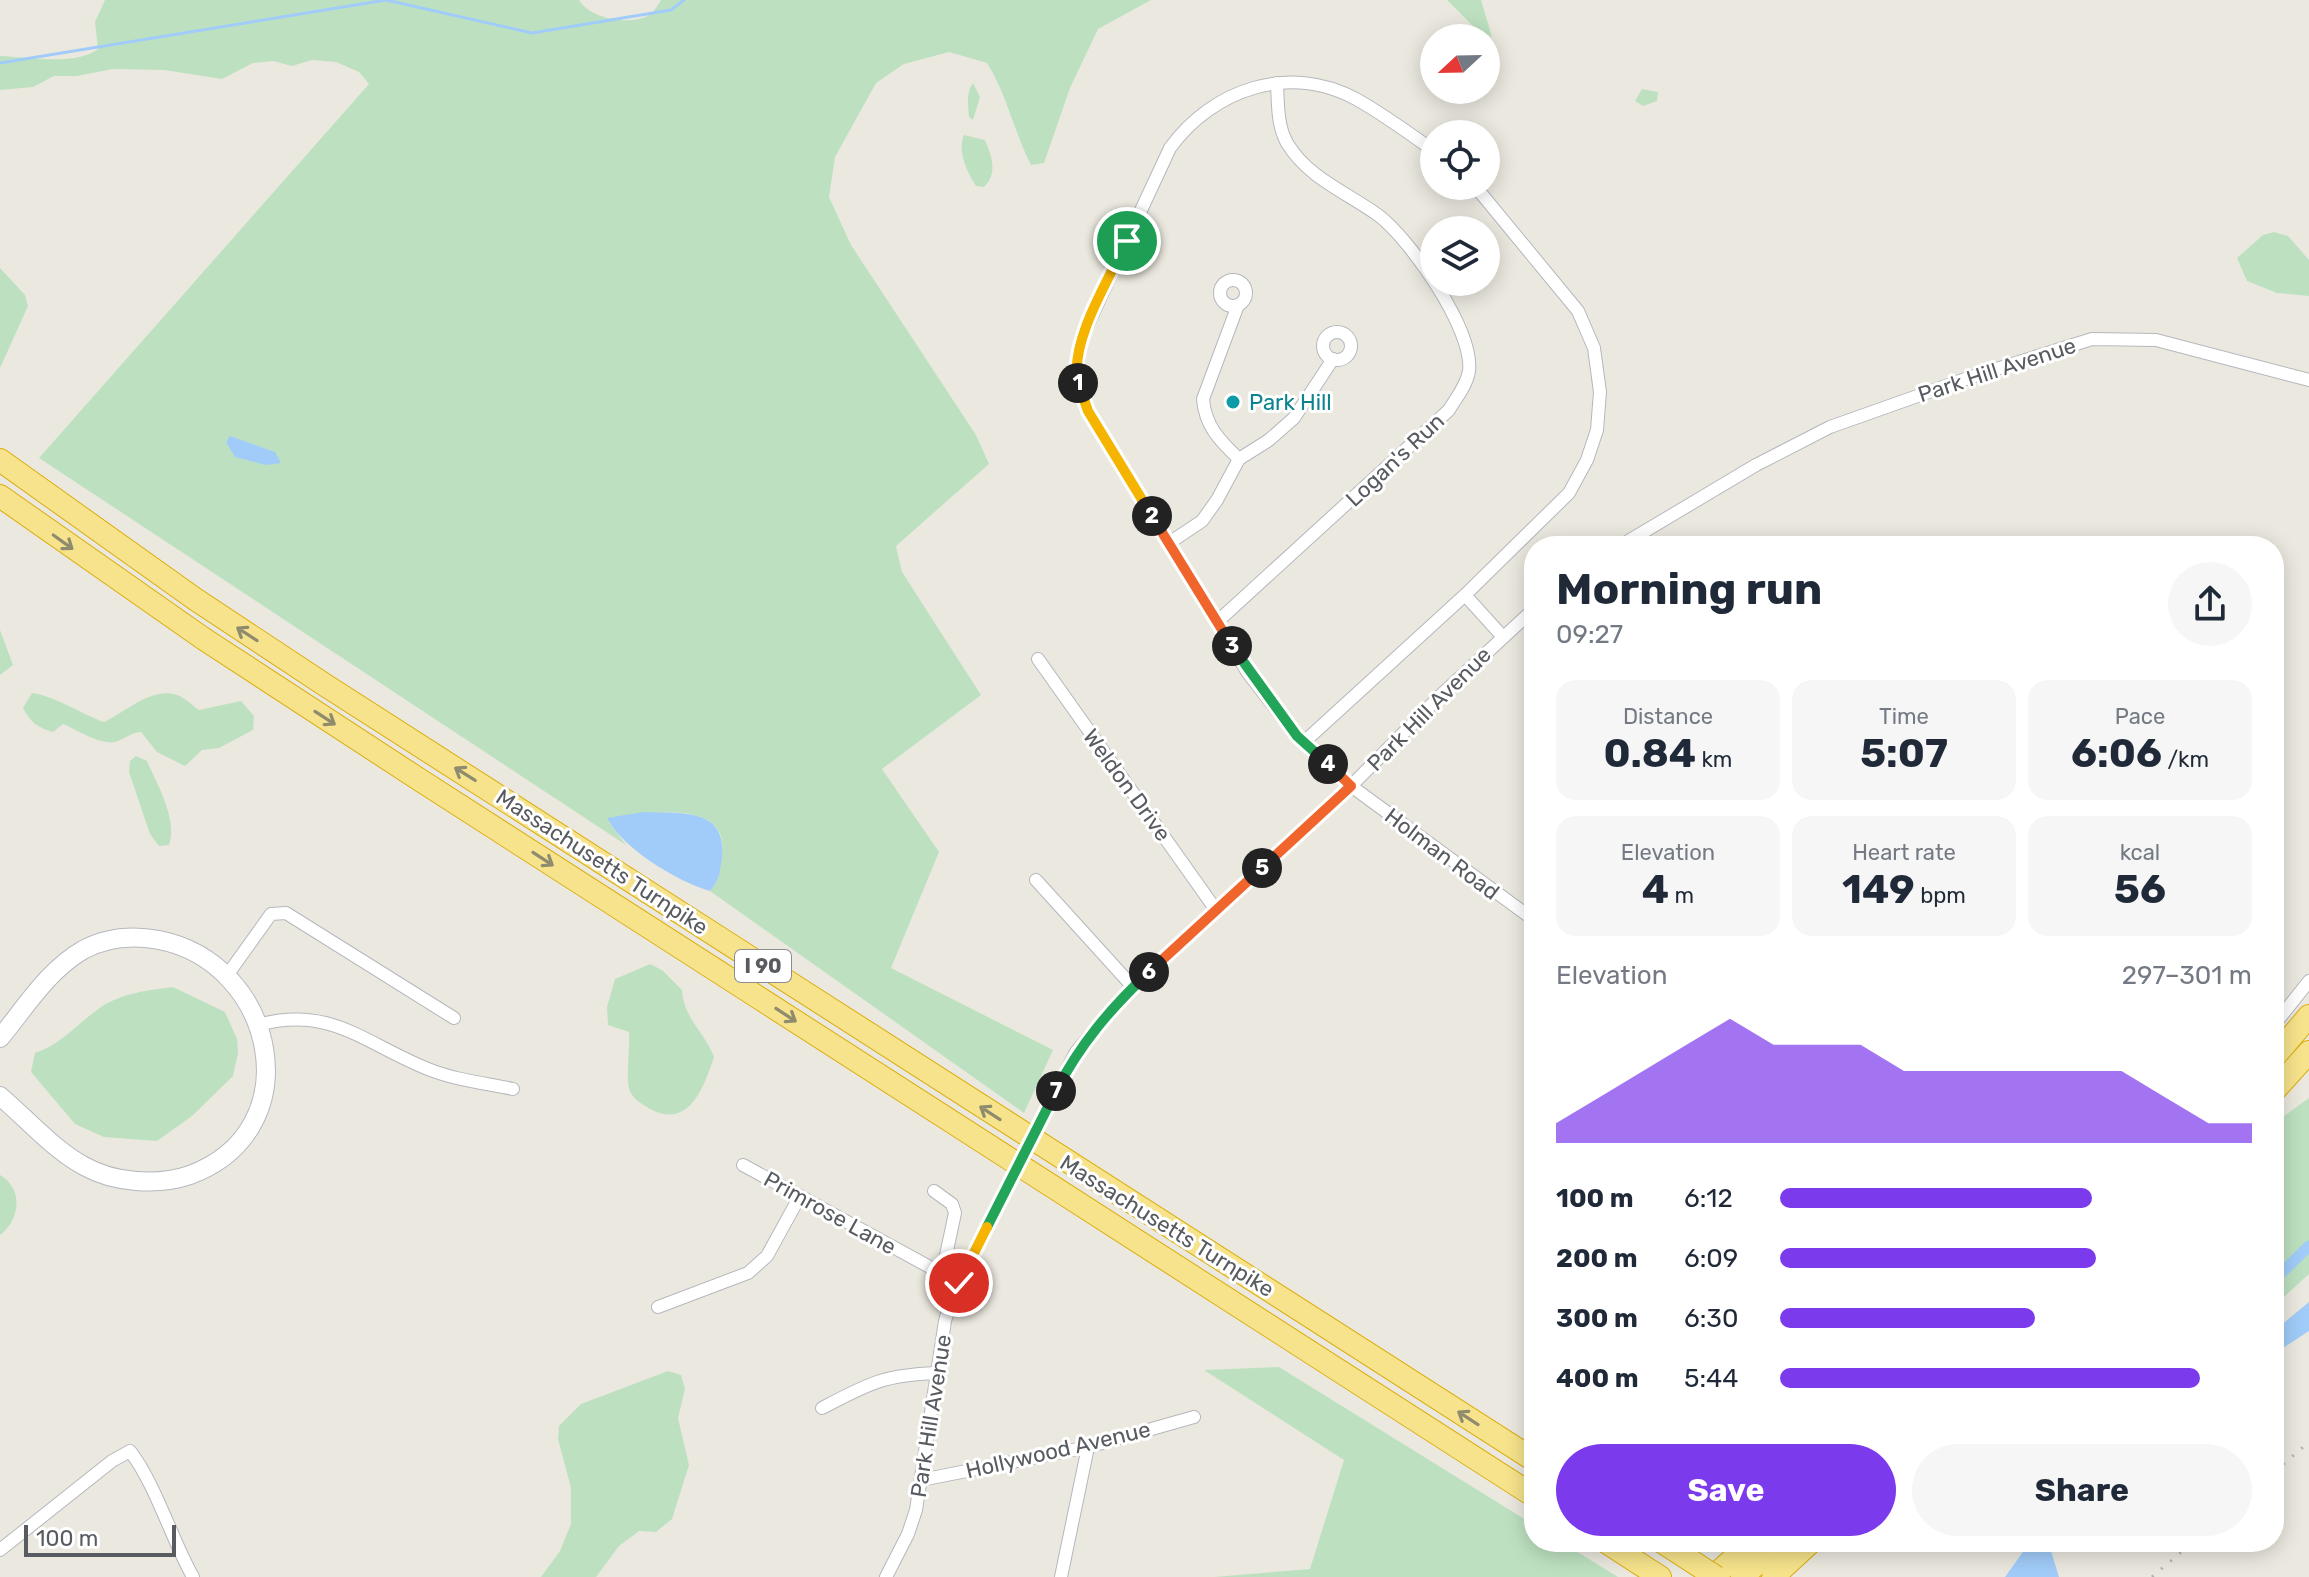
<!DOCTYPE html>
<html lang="en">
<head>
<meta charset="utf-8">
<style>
  body { margin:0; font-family:Rubik,sans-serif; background:#f6f6f7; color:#1f2937; height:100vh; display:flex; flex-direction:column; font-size:30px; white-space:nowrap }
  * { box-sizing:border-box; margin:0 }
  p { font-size:26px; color:#747a83 }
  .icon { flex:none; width:44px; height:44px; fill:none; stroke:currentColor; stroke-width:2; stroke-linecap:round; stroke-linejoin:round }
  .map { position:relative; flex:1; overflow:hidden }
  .drawer { position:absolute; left:1524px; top:536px; width:760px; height:1016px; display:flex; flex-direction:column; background:#fff; border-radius:32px; box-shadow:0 4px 20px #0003 }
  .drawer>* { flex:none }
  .needle { width:52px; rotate:248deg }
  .tools { position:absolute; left:1420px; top:24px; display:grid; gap:16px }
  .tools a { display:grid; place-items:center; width:80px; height:80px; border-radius:50%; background:#fff; box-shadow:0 4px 20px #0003; font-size:40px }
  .scale { position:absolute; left:24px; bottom:20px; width:152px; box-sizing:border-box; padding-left:8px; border:4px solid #585b60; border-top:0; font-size:22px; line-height:28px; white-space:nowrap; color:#585b60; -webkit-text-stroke:6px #fff; paint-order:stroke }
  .pin { position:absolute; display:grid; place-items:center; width:68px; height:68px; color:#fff; margin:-34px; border:4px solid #fff; border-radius:50%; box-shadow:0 2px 8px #0007 }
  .km { position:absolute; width:40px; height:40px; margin:-20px; border-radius:50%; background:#222; color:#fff; font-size:22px; line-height:40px; text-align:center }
  .round { display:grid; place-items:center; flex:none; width:84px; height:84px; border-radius:42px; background:#f6f6f7 }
  .overview { display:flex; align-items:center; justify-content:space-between; height:136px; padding:0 32px }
  h1 { font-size:44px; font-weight:700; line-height:60px }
  .metrics { display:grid; grid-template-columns:repeat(3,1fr); gap:12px; height:136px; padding:8px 32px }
  .metrics div { display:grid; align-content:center; border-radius:20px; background:#f6f6f7; text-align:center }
  .metrics b { font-size:40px; font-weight:700 }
  .metrics small { font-size:22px; font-weight:400 }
  .metrics p { font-size:22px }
  .chart { height:224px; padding:16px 32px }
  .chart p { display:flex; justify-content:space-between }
  .chart svg { width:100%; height:144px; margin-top:8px; fill:#7c3aed; opacity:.7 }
  .primary-button { display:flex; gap:16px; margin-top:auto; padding:16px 32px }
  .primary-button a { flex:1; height:92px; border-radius:48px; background:#7c3aed; color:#fff; font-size:32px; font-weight:700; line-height:92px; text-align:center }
  .primary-button a+a { background:#f6f6f7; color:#1f2937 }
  ul { padding:0 32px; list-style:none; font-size:26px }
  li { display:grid; grid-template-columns:128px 96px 1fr; align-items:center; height:60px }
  li i { height:20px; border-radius:10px; background:#7c3aed }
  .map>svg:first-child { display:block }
</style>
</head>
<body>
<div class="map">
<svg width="2309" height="1577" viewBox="0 0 2309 1577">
  <rect width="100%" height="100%" fill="#ebe9df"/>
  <g fill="#bde1c0">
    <path d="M105,0H579C590,18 623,24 643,18C652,15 657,7 661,0H1151L1098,29L1070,88L1044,163L1031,165C1014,132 1007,95 987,63L949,52L904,64L876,83L835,157L829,197L851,245L976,435L989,464L896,546L902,572L981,695L882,769L939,852L891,968L1053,1050L1024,1113L710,891C721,879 720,867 722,851C728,797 639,813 609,822L626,845L39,458L369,84L359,72L336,62L312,60L292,66L273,61L253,63L222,79L164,70L113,69L77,76H54L33,87L0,90V56C27,57 76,66 98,49L95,22Z"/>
    <path d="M1447,0H1481L1492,37L1474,27Z"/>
    <path d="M973,83L980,97L973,120L969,117C968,104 966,93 973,83Z"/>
    <path d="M1642,89L1658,92L1657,101L1643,106L1635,101Z"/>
    <path d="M964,135L985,140C992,157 998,173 984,187L976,186C967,172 957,151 964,135Z"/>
    <path d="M2274,232L2288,236L2309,260V296L2277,293L2247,281L2237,258L2263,235Z"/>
    <path d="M0,268L25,295L28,306L0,368Z"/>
    <path d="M0,630L13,665L0,675Z"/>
    <path d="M32,693C52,695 82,714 104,722C124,713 152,686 177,695C184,697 193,706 199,710L241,701L254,716L253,730L219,748L202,750L185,766L157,752L141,732C130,733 125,739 115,742C100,745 77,730 63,724L53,732C38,728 30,722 23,708Z"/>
    <path d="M136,756L147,761C157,784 178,820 169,845L159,846L150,834L129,772L130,761Z"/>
    <path d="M650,964L662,970L682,990C684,1019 704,1031 714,1057C704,1087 689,1130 650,1109C642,1104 631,1098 629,1088C626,1078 630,1045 629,1032L608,1025L607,1007L615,979Z"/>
    <path d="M173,987L225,1012L237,1039L238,1053L233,1076L192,1116L157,1141L104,1137L75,1124L31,1072L35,1053C61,1045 79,1022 101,1007C122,993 149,990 173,987Z"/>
    <path d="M2309,1098V1274L2274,1306V1133L2283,1117Z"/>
    <path d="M0,1175C24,1189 20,1220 0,1235Z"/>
    <path d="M1279,1367L1534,1525V1542H1561L1618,1577H1214L1310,1569L1344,1460L1204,1370Z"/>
    <path d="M668,1371L681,1375L685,1389L678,1418L689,1465L672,1519L656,1532L639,1531L619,1546L596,1577H541L560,1551L571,1524V1488L558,1439L559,1426L581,1404Z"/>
  </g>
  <g fill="#a1ccf9">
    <path d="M230,436L275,452L281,463L266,465L235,457L226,442Z"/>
    <path d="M643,812C679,814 727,806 722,857C720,871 720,880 710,891C678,882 623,849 607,818Z"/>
    <path d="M2309,1302V1331L2274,1354V1331Z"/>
    <path d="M2030,1542H2057L2051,1551L2059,1577H2005Z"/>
  </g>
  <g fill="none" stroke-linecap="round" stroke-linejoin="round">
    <path stroke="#a1ccf9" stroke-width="3" d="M0,63L386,0L532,33L671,10L684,0"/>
    <path stroke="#a1ccf9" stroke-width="11" d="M2274,1280L2309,1246"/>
    <defs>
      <g id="street">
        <path d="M1434,151C1409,133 1383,114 1356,99C1289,63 1213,89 1170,148L1083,335C1075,365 1076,383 1088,411L1248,673L1297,736L1351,786L1534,920"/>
        <circle cx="1233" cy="293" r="13"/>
        <path d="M1238,305L1203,399C1205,426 1220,441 1239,459"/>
        <circle cx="1337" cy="346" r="14"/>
        <path d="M1169,543L1202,521L1217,500L1239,459L1269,440L1294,418L1333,359"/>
        <path d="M1620,546L1756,465L1830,427L1971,377L2092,339L2156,340L2309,380"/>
        <path d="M1465,595L1569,493L1587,460L1597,430L1600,392L1594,348L1578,311L1475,186"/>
        <path d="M1217,622L1449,410C1456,398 1467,385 1469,371C1474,330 1410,239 1378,215C1346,192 1308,178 1287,143C1277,125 1278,103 1277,83"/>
        <path d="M1038,659L1216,910"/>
        <path d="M1304,742L1465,595L1503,637"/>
        <path d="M1036,880L1133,987"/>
        <path d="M228,974L271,914L286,913L454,1018"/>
        <path d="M258,1025C331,1005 365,1044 428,1069C455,1080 484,1083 513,1089"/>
        <path d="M2274,1025L2309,981"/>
        <path d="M1061,1081L1076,1052L1120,1000L1351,786L1440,696L1534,609"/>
        <path d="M743,1165L959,1283"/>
        <path d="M934,1191L952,1204L955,1213L942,1274"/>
        <path d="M658,1307L748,1273L767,1256L800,1196"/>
        <path d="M822,1408C868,1384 883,1375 936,1373"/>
        <path d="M921,1480L1088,1447L1194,1417"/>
        <path d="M0,1550L112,1461L130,1451C156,1485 171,1538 193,1577"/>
        <path d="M886,1577L908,1534L916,1510L945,1321L954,1291L987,1227"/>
        <path d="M1061,1577L1088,1447"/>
      </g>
      <path id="secondary" d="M0,1038C25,1008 48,970 83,950C107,937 132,935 159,940C276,963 312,1130 190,1175C158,1186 114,1183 84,1166C53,1149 27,1119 0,1096"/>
      <g id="highway">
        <path d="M0,460L195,599L325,685L1534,1460"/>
        <path d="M0,496L204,639L420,780L1534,1496"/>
        <path d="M2274,1057L2309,1016"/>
        <path d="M2274,1091L2309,1052"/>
        <path d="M1606,1542L1660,1577"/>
        <path d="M1662,1542L1676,1551"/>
        <path d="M1713,1577L1752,1542"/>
        <path d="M1742,1577L1782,1542"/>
        <path d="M1773,1577L1811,1542"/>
      </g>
    </defs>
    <use href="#street" stroke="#b5b7bc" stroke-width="14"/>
    <use href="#secondary" stroke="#b5b8be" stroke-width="20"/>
    <use href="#highway" stroke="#dcac0e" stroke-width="24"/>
    <use href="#street" stroke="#fff" stroke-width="12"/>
    <use href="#secondary" stroke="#fff" stroke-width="18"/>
    <use href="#highway" stroke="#f6e38b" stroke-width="22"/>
    <g stroke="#b1b2b2" stroke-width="3" stroke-dasharray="2 10" stroke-linecap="butt">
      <path d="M2274,1472L2309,1442"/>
      <path d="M2152,1577L2193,1542"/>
    </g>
    <defs>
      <path id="street-bridge" d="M987,1227L1061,1081"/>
      <path id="highway-bridge" d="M1676,1551L1716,1577"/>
    </defs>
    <use href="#street-bridge" stroke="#b5b7bc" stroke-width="14" stroke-linecap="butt"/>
    <use href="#highway-bridge" stroke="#dcac0e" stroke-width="24" stroke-linecap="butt"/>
    <use href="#street-bridge" stroke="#fff" stroke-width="12"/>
    <use href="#highway-bridge" stroke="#f6e38b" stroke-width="22"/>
  </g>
  <defs><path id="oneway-shaft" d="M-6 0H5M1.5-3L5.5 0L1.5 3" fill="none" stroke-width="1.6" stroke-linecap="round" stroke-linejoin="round" transform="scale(2)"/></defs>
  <g stroke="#8f8b6f">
    <use href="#oneway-shaft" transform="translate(63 542) rotate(36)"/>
    <use href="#oneway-shaft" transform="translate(247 634) rotate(-147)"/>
    <use href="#oneway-shaft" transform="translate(325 718) rotate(33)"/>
    <use href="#oneway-shaft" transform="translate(465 774) rotate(-148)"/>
    <use href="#oneway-shaft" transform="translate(543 859) rotate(33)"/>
    <use href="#oneway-shaft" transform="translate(786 1015) rotate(33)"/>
    <use href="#oneway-shaft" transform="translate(990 1113) rotate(-147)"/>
    <use href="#oneway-shaft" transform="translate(1468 1418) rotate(-147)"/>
  </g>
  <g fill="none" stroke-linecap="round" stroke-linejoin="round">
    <defs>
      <path id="split-1" d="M1078,383C1069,342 1109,279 1127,241"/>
      <path id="split-2" d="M1078,383L1088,411L1152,516"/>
      <path id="split-3" d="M1152,516L1232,646"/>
      <path id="split-4" d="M1232,646L1297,736L1328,764"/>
      <path id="split-5" d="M1262,868L1351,786L1328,764"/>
      <path id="split-6" d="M1149,972L1262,868"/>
      <path id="split-7" d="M1056,1091C1080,1044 1111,1008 1149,972"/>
      <path id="split-8" d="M987,1227L1056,1091"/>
      <path id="split-9" d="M959,1283L987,1227"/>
    </defs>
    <use href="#split-1" stroke="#fff" stroke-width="16"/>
    <use href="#split-2" stroke="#fff" stroke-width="16"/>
    <use href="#split-3" stroke="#fff" stroke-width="16"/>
    <use href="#split-4" stroke="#fff" stroke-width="16"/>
    <use href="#split-5" stroke="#fff" stroke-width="16"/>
    <use href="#split-6" stroke="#fff" stroke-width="16"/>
    <use href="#split-7" stroke="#fff" stroke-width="16"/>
    <use href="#split-8" stroke="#fff" stroke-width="16"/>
    <use href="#split-9" stroke="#fff" stroke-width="16"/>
    <use href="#split-1" stroke="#f5b400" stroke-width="10"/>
    <use href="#split-2" stroke="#f5b400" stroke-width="10"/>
    <use href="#split-3" stroke="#f0652b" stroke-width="10"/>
    <use href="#split-4" stroke="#22a559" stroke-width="10"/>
    <use href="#split-5" stroke="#f0652b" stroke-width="10"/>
    <use href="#split-6" stroke="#f0652b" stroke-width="10"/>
    <use href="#split-7" stroke="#22a559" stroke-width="10"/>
    <use href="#split-8" stroke="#22a559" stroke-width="10"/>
    <use href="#split-9" stroke="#f5b400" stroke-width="10"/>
  </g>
  <circle fill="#0f9aa8" stroke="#fff" stroke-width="3" cx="1233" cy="402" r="8"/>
  <g text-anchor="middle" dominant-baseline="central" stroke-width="6" stroke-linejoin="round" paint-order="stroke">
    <rect fill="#fff" stroke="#8a8c90" stroke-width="2" x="735" y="950" width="56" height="32" rx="6"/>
    <g font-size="20" font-weight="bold" fill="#585b60">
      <text x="763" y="966">I 90</text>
    </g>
    <g font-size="22" fill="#585b60" stroke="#fff">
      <text transform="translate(1997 370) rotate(-18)">Park Hill Avenue</text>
      <text transform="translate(1395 460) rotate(-43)">Logan's Run</text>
      <text transform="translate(1429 709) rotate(-45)">Park Hill Avenue</text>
      <text transform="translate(1127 785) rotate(54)">Weldon Drive</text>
      <text transform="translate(1442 854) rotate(37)">Holman Road</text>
      <text transform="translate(602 862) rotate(33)">Massachusetts Turnpike</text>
      <text transform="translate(830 1213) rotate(29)">Primrose Lane</text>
      <text transform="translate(1167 1226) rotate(32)">Massachusetts Turnpike</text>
      <text transform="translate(931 1416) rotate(-81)">Park Hill Avenue</text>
      <text transform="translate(1058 1450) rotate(-13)">Hollywood Avenue</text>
    </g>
    <g font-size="22" fill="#0d838f" stroke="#fff" text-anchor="start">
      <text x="1249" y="402">Park Hill</text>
    </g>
  </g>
</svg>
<div class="tools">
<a><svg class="needle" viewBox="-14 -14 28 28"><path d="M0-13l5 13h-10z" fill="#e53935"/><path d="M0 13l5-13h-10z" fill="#747a83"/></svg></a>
<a><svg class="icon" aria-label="locate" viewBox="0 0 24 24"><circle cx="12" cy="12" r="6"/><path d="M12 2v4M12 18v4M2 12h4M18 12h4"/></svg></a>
<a><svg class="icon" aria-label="layers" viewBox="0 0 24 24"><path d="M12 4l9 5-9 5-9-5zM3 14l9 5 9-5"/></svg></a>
</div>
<div class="scale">100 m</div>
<div class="pin" style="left:1127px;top:241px;background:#1e9e55"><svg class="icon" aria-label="arrive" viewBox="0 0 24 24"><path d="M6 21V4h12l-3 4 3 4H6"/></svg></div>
<div class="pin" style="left:959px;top:1283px;background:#d93025"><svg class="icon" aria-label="check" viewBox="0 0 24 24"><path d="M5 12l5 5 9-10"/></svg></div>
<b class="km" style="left:1078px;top:383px">1</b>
<b class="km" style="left:1152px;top:516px">2</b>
<b class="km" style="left:1232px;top:646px">3</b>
<b class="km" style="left:1328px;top:764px">4</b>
<b class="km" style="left:1262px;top:868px">5</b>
<b class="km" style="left:1149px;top:972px">6</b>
<b class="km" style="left:1056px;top:1091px">7</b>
<section class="drawer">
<div class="overview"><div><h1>Morning run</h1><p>09:27</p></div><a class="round"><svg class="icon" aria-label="share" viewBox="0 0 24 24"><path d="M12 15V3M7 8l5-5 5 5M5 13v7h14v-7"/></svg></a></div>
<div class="metrics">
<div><p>Distance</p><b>0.84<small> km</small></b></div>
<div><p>Time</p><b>5:07</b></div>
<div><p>Pace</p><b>6:06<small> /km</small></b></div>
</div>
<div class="metrics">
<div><p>Elevation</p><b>4<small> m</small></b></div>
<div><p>Heart rate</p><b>149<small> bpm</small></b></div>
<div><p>kcal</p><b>56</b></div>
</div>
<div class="chart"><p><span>Elevation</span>297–301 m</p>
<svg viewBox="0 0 160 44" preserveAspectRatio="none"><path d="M0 44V38L10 30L20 22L30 14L40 6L50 14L60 14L70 14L80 22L90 22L100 22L110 22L120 22L130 22L140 30L150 38L160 38V44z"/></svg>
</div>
<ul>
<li><b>100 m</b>6:12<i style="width:66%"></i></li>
<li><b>200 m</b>6:09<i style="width:67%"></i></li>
<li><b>300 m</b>6:30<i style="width:54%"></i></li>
<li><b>400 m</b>5:44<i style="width:89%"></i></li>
</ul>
<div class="primary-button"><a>Save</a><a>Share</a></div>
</section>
</div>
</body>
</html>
